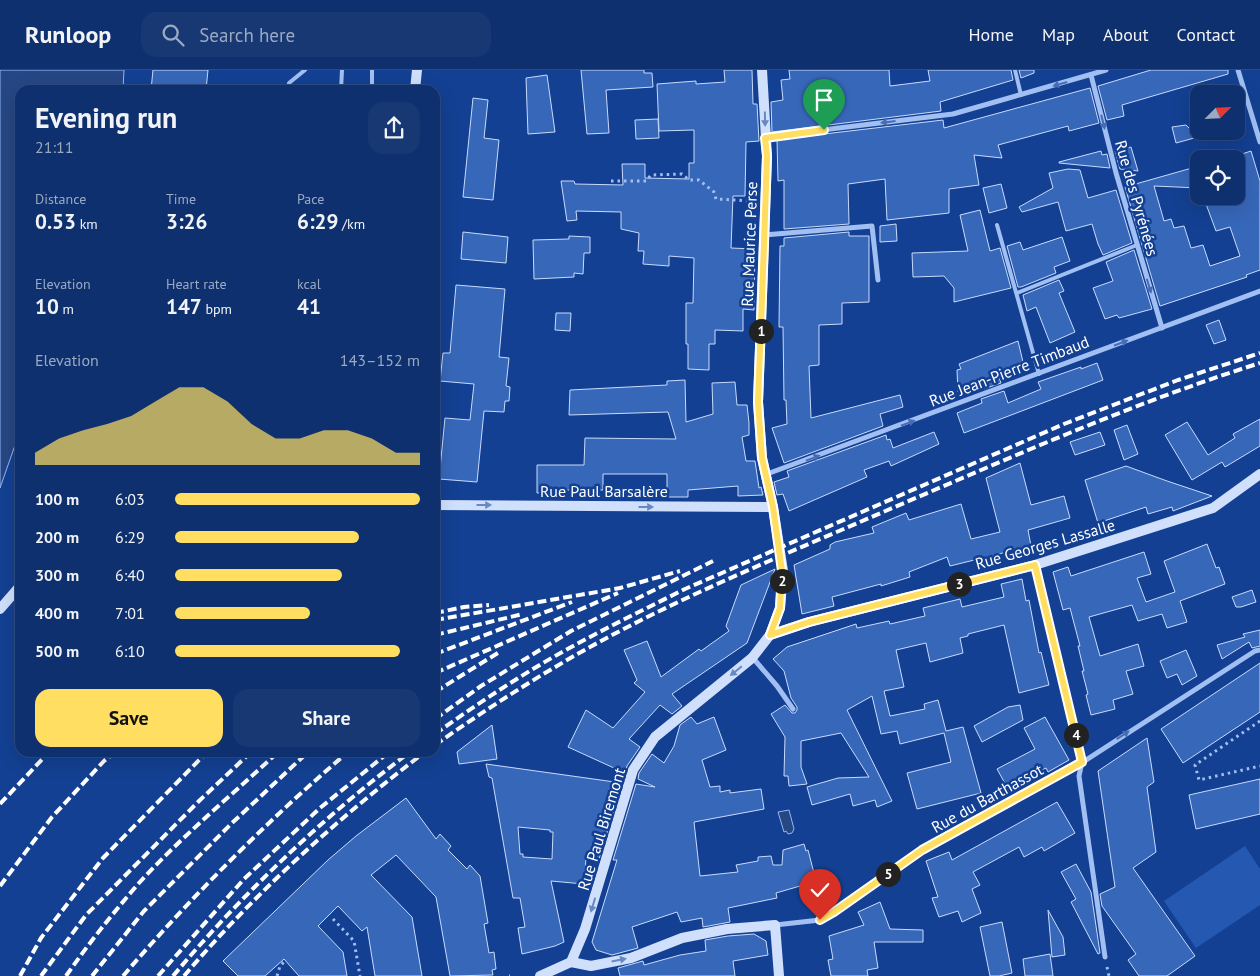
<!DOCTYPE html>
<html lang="en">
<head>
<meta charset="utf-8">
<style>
  body { margin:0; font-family:"PT Sans",sans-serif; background:#173873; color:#f1f3f6; height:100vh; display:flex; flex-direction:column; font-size:19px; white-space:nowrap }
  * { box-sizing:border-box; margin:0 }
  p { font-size:16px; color:#9ba9c2 }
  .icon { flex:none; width:28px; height:28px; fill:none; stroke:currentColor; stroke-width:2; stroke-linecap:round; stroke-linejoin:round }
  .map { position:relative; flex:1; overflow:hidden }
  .panel { position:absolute; left:15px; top:15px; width:425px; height:672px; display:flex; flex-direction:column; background:#0e306e; border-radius:15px; box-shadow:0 5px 20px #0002,0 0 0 1px #2e4b81 }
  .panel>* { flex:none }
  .needle { width:32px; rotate:66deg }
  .tools { position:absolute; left:1190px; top:15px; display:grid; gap:10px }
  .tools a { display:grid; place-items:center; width:55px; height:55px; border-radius:10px; background:#0e306e; box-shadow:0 5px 20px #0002,0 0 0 1px #2e4b81; font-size:25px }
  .pin { position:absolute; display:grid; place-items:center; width:42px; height:42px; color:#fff; margin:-51px -21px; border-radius:50% 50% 50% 0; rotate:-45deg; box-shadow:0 0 5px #0007 }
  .pin .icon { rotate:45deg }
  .km { position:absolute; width:25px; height:25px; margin:-12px; border-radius:50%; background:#222; color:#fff; font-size:14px; line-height:25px; text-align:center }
  .round { display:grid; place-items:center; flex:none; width:52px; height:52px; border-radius:15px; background:#173873 }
  .headline { display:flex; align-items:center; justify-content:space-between; height:85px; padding:0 20px }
  h1 { font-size:28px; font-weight:700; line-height:38px }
  .figures { display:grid; grid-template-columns:repeat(3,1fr); gap:8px; height:85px; padding:5px 20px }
  .figures div { display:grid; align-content:center }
  .figures b { font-size:21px; font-weight:700 }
  .figures small { font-size:14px; font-weight:400 }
  .figures p { font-size:14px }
  .chart { height:140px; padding:10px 20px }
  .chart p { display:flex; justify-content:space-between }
  .chart svg { width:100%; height:90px; margin-top:5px; fill:#ffde61; opacity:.7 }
  .action { display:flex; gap:10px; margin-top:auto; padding:10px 20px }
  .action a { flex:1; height:58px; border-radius:15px; background:#ffde61; color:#111; font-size:20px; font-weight:700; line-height:58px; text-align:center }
  .action a+a { background:#173873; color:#f1f3f6 }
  ul { padding:0 20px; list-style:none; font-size:16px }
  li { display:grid; grid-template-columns:80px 60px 1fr; align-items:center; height:38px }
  li i { height:12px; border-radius:6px; background:#ffde61 }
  header { display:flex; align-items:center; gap:30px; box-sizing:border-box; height:70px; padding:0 25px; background:#0e306e; border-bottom:1px solid #2e4b81 }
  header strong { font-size:24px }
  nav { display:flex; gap:28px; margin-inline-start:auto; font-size:18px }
  .search { width:350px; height:45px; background:#173873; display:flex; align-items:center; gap:12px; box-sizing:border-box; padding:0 18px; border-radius:15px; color:#9ba9c2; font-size:19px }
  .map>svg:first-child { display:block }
</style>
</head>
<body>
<header>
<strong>Runloop</strong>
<div class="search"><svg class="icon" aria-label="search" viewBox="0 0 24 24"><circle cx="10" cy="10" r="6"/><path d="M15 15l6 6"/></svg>Search here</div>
<nav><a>Home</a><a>Map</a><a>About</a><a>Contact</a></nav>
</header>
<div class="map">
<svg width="1260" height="906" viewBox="0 0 1260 906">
  <rect width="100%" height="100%" fill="#134092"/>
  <path fill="#2559b1" d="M1245,776L1260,799V835L1196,878L1164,831Z"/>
  <g fill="#264784" stroke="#93b8f5">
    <path d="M0,0H124L123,20H20V361L0,418Z"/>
    <path d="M789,740L794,759L792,763L788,764L786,761L784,762L778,742Z"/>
  </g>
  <g fill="#3767b9" stroke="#c8dbfc" fill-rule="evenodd">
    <path d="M153,0H208L206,20H151Z"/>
    <path d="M581,0H644V3H652L653,17L606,20L609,63L587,64Z"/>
    <path d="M724,0H752L753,34H757L759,71L746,72L745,126H733L731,178L755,179L754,240L743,239V261L715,260V274H709V300L688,299V274H686V233H693L694,188L669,186V196L643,194L644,181H638L639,163L621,159V142L576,141L577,150L567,151L561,111H574L575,114L623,115L622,94H645V108L689,109V93H694V60L659,61L657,14L696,11V14L725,12Z"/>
    <path d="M789,0H889L890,16L930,11L928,0H1011L1013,10L940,32L941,41L772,62L771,32L783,30L781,10L790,9Z"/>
    <path d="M1019,0H1034V3L1021,8Z"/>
    <path d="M1151,0H1228V4L1122,35L1124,46L1107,50L1098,16Z"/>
    <path d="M547,5L555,62L528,64L526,8Z"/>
    <path d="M1090,18L1099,53L1069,61L1068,56L998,75L1002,88L974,85L979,115L949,119V143L887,150L885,109L848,114L849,154L784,159V110L778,111L777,70H773L943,50L944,58Z"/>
    <path d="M473,28L488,30L484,68L499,70L493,130L463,127Z"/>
    <path d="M658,49L659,68L636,69L635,50Z"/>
    <path d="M1186,55L1198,67L1176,73L1172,57Z"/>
    <path d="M1131,77L1138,101L1120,99L1115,81Z"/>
    <path d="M1101,81L1102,85L1107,84L1110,98L1059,93V92Z"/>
    <path d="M1251,81L1260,111V200L1246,205L1247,207L1160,236L1125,117L1199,96V118L1154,116L1164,151L1171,149L1174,158L1184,156L1191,178L1203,175L1210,196L1240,186L1230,157L1216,161L1203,126H1236V86Z"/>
    <path d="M1068,99L1080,100L1088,128L1116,120L1132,173L1103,185L1098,174L1092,154L1066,161L1058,132L1022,142L1019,137L1053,118L1049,103Z"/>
    <path d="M1001,114L1007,138L989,143L983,118Z"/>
    <path d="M980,140L990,181L1000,178L1011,218L954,232V218L944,206L913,207L912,183L968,181L960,145Z"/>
    <path d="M896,154L897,171L880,172V156Z"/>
    <path d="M463,162L508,167L506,193L461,189Z"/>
    <path d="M849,162V166H869V232L842,233V254L819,255V295L809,296L811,348L900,325L903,337L880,344L883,356L784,393L772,358L787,354L786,330H784L783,257H779L780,176H784V168Z"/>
    <path d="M569,166L590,167V183H584L583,204L574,203V207L534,209L533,170L569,169Z"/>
    <path d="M1062,167L1070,191L1054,197L1056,203L1021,217H1018L1007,176L1020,172L1023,180Z"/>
    <path d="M1134,180L1152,239L1119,248L1117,245L1105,249L1093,218L1113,211L1106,192Z"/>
    <path d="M1059,210L1064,221L1059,223L1075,262L1050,273L1036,237L1027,241L1023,225Z"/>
    <path d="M456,215L505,219L499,287L509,288L506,316L510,317L509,331H505L504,342L484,341L477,412L439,409L445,348L470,350L474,314L440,311L443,283H450Z"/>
    <path d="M556,243H571L570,261L555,260Z"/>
    <path d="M1219,250L1226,270L1214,274L1206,255Z"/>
    <path d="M1018,271L1023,292L997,302L1001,313L978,321L977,317L958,322L957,300L961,299L959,294Z"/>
    <path d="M1097,293L1103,310L964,363L957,343L982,333L981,329L1004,321L1008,333L1041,319L1038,312L1081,297V299Z"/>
    <path d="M685,310L686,352L713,344L712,313L735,312L737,335H747L749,353V365L742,367L746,391H755L759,418L761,417L763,425L738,426V416L688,420V427H667V404H603V420H565V422L537,423V395H584L585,368L676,369L668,342L569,345L570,320L667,315V311Z"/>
    <path d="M1260,349V376L1225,397L1222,392L1192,410L1165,365L1187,352L1208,385L1235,368L1233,364Z"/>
    <path d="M1127,355L1138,384L1124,390L1114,360Z"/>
    <path d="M934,362L939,374L891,396L889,391L864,400L867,407L789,441L783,424L777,425L774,412L789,407L787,401L886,365L887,370L890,369L893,378Z"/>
    <path d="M1100,362L1105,375L1075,385L1070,372Z"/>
    <path d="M1020,393L1031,435L1064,426L1070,448L1028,460L1031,476L950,496L947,487L909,502L910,507L881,516V514L832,527L834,536L802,544L794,495L830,479V475L835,472L874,463L872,457L906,443L909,450L961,434L971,469L1000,462L986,408Z"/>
    <path d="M1126,396L1167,411L1212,426L1173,441L1172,437L1148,444L1146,437L1098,453L1085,410Z"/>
    <path d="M1207,474L1216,498L1219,497L1225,514L1180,531L1187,552L1167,558L1162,544L1138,551L1132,535L1089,547L1100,586L1138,574L1144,596L1126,601L1133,624L1113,630L1115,639L1091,645L1086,625L1088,624L1082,601H1084L1078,576H1080L1070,538L1063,540L1053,502L1068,497L1071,506L1144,482L1151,504L1137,508L1146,532L1175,522L1164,491Z"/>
    <path d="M775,499L747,573L672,624L682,636L672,644L660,635L629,669L640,677L627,696L625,703L568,677L586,640L613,658L645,622L634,613L637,610L624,580L647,571L661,607L699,579L701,581L729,561L726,556L741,515Z"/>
    <path d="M1022,509L1026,531L1029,530L1039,583L1041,582L1049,615L1019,623L1004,555L968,564V566L960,568L963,583L930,592L926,573L896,580L904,617L884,621L890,646L925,639L924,634L938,630L946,661L963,657L981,723L917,739L907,703L951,692L944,663L900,674L897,661L881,664L872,626L847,640L892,731L877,737L875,730L853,736L850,724L812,735L807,717L838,708L869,707L841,663L801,671V697L807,714L789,716L788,706H784L785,667L771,644L785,635L792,643H795L797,640V637L791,628L784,601L773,589L787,577L856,554L857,558L889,551L890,554L925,546L923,538L960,529L962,537L1004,527L1001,514Z"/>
    <path d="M1252,520L1256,532L1241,537H1236L1232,527Z"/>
    <path d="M1260,560V576L1252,578L1249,572L1222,589L1217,575L1245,567L1243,564Z"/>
    <path d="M1186,580L1197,606L1182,615L1177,604L1167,608L1160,591Z"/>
    <path d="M1260,593V642L1183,693L1161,659Z"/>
    <path d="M1020,635L1023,650L982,672L974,656L1008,637Z"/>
    <path d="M691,647L697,654L714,647L726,680L702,690L710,717L720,716V722L730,720V723L761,719L764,739L694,752L700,806L738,802L736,795L758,791V787L771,786L773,795H782L783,780L804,774L806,781L808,780L815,807L806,810L807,814L776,823L777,828L728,838L730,852L703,857L702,848L681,852L677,842L632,857L638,878L612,885L596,880L592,872L617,790H613L636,714L655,717L638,709L639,703L652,684L664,693L674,676L680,655Z"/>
    <path d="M1045,647L1069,690L1048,702L1046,698L1007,717L997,699L1035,679L1024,658Z"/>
    <path d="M492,655L497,689L459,694L457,682Z"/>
    <path d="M1147,668L1154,712L1147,717L1156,782L1133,798L1195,886L1167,906H1139L1128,890L1136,884L1102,836L1100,824L1115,817L1098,701Z"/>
    <path d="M486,694L622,713L599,789L586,788L584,814L551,811L564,872L555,876L522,884L518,858L525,857L520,828H513L492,708L489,707ZM518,757L550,760V762H553L552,789L523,787V784H520Z"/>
    <path d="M1260,709V744L1196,759L1189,725Z"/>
    <path d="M406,728L436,769L440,764L451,776L448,780L467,799L470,795L480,806L488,853L484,854L489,883L494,882L496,899L492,900L493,905L450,906L436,827L396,785L371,805L412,847L422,906H375L367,857L362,861L338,836L318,856L343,882L347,906H299L284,889L265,906H238L223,891L328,790L356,766Z"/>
    <path d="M1057,732L1075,763L1044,781L1042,777L1024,787L1019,777L973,802L980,815L972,819L981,843L962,852L958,841L939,847L932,828L938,827L926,791L949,782L952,790Z"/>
    <path d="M1076,794L1091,822L1100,883L1098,884L1071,832L1076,829L1061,802Z"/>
    <path d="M880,832L890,859L923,860V872H874L878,898L867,900L868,906H831L828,890L833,889L829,866L864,855L858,842Z"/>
    <path d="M1048,840L1063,867L1065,885L1052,887Z"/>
    <path d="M1002,852L1012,903L999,906H990L980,857Z"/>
    <path d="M754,864L766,871L768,885L733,891L735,906H620L618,898L643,891L644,895L680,885L706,881L705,870L728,866Z"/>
    <path d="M1050,884L1053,906H1025L1023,889Z"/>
  </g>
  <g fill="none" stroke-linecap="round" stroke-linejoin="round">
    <g stroke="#a1bff2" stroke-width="3" stroke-dasharray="2.5 4" stroke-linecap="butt">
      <path d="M611,111H646L651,105L682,104L689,110H699L714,122L716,129L752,131"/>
      <path d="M1260,651L1195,695L1199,710L1260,696"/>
      <path d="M333,849L354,871L360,906"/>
      <path d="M1107,897L1109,906"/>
      <path d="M277,906L280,896L285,891"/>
      <path d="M509,906H510"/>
    </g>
    <g stroke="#a1bff2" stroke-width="4">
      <path d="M1015,0L1021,25"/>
      <path d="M289,20V13L305,0"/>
      <path d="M341,20L342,0"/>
      <path d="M372,20V0"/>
      <path d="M997,155L1039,304"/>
      <path d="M1017,223L1137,175"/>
    </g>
    <g stroke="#a1bff2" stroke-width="5">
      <path d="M1238,0L1260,72"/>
      <path d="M1091,5L1116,103L1162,258"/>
      <path d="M765,67L953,44L1106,0"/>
      <path d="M764,165L872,156L878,210"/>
      <path d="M767,404L1260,221"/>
      <path d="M1035,495L1082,692L1079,706L1105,887"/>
      <path d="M753,588L777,616L793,639"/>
      <path d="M775,855L820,850L835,842L922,780L1069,701L1255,581L1260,580"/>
    </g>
    <g stroke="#cfdffc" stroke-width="10">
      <path d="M415,20L417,0"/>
      <path d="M435,435L773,437"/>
      <path d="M0,539L20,516"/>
      <path d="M770,565L809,552L1035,495L1213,438L1260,404"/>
      <path d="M571,892L591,896L631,888L682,868L727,859L775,855L779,906"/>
      <path d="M540,906L571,892L585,859L633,700L655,667L752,588L770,565L780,538L783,501L773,437L762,388L758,332L767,86L762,0"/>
    </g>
    <g stroke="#fff" stroke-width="4" stroke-dasharray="9 4" stroke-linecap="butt">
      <path d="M435,543L464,537L489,535"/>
      <path d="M435,550L620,518L680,501"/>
      <path d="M435,565L523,544"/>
      <path d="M435,584L572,532"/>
      <path d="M435,603L618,523"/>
      <path d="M435,622L501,581"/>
      <path d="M435,649L481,616L571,561L713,491"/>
      <path d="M435,664C470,639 506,615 543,593C589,566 637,543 685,519L1064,354L1178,310L1260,283"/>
      <path d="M435,675C485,640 536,607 590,577C686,524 789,483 890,439C1012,387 1133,333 1260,293"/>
      <path d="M0,734L49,682"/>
      <path d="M0,816L52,747L104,691L115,682"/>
      <path d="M20,906L41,868L103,788L207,682"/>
      <path d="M41,906L86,845L199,731L251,682"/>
      <path d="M66,906C89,873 113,843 139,813C182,766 232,725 278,682"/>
      <path d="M92,906L144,841L231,754L308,682"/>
      <path d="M123,906C192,826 267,751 348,682"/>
      <path d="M158,906L244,809L320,738L389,682"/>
      <path d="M173,906C243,823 323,747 410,682"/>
      <path d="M184,906C255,823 338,748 425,682"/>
    </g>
  </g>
  <defs><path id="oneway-solid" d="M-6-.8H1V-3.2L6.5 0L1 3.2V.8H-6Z" transform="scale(1.25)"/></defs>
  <g fill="#456cb4">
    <use href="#oneway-solid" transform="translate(1060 14) rotate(164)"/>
    <use href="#oneway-solid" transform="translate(888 52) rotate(173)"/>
    <use href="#oneway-solid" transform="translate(1103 52) rotate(76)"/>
    <use href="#oneway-solid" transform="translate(1149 216) rotate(73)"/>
    <use href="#oneway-solid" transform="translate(1121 273) rotate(-21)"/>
    <use href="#oneway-solid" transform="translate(908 353) rotate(-20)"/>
    <use href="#oneway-solid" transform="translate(813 388) rotate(-20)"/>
    <use href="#oneway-solid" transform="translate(1123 665) rotate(-33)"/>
  </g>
  <g fill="#6888c2">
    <use href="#oneway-solid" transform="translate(765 49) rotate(89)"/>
    <use href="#oneway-solid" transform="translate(484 435)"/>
    <use href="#oneway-solid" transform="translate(646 437)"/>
    <use href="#oneway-solid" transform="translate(736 601) rotate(141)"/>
    <use href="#oneway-solid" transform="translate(593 835) rotate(107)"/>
    <use href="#oneway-solid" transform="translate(619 890) rotate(-11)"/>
  </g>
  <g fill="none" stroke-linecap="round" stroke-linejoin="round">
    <defs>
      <path id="route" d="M820,850L834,842L922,780L1082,692L1035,495L809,552L770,565L780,538L782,501L773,437L762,388L758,332L764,174L767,86L765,68L824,60"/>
    </defs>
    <use href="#route" stroke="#fff" stroke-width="10"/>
    <use href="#route" stroke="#ffde61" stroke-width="6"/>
  </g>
  <g text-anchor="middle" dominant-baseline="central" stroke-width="5" stroke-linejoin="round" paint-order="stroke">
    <g font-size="16" fill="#fff" stroke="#134092">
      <text transform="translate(1137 128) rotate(74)">Rue des Pyrénées</text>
      <text transform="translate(749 174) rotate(-88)">Rue Maurice Perse</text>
      <text transform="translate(1009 301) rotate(-21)">Rue Jean-Pierre Timbaud</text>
      <text x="604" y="421">Rue Paul Barsalère</text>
      <text transform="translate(1045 474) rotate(-16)">Rue Georges Lassalle</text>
      <text transform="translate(987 728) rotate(-29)">Rue du Barthassot</text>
      <text transform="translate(601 759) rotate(-73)">Rue Paul Biremont</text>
    </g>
  </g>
</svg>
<div class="tools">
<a><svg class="needle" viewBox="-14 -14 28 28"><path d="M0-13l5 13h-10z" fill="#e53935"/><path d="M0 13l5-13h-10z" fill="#9ba9c2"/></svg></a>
<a><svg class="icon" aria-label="locate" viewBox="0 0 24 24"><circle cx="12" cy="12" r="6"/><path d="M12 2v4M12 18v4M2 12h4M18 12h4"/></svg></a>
</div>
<div class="pin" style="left:824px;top:60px;background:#1e9e55"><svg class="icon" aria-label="arrive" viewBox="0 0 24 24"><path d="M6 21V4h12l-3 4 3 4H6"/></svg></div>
<div class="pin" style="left:820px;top:850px;background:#d93025"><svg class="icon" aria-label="check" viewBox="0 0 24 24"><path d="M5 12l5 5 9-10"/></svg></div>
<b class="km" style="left:761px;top:261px">1</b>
<b class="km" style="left:782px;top:511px">2</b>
<b class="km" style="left:959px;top:514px">3</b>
<b class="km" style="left:1076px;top:665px">4</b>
<b class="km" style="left:888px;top:804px">5</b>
<section class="panel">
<div class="headline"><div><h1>Evening run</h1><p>21:11</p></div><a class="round"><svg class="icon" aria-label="share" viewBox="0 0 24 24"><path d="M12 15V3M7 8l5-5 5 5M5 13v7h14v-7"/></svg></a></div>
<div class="figures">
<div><p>Distance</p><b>0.53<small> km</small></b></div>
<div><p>Time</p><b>3:26</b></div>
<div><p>Pace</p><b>6:29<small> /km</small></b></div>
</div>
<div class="figures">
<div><p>Elevation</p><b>10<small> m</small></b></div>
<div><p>Heart rate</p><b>147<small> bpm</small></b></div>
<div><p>kcal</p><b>41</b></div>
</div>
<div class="chart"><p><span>Elevation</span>143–152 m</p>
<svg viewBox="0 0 160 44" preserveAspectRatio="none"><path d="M0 44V38L10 31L20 27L30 24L40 20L50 13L60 6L70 6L80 13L90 24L100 31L110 31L120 27L130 27L140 31L150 38L160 38V44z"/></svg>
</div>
<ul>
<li><b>100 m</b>6:03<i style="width:100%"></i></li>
<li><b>200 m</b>6:29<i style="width:75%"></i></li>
<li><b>300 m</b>6:40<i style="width:68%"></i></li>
<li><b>400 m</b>7:01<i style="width:55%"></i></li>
<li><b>500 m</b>6:10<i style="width:92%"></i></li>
</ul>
<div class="action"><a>Save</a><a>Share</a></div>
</section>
</div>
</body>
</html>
